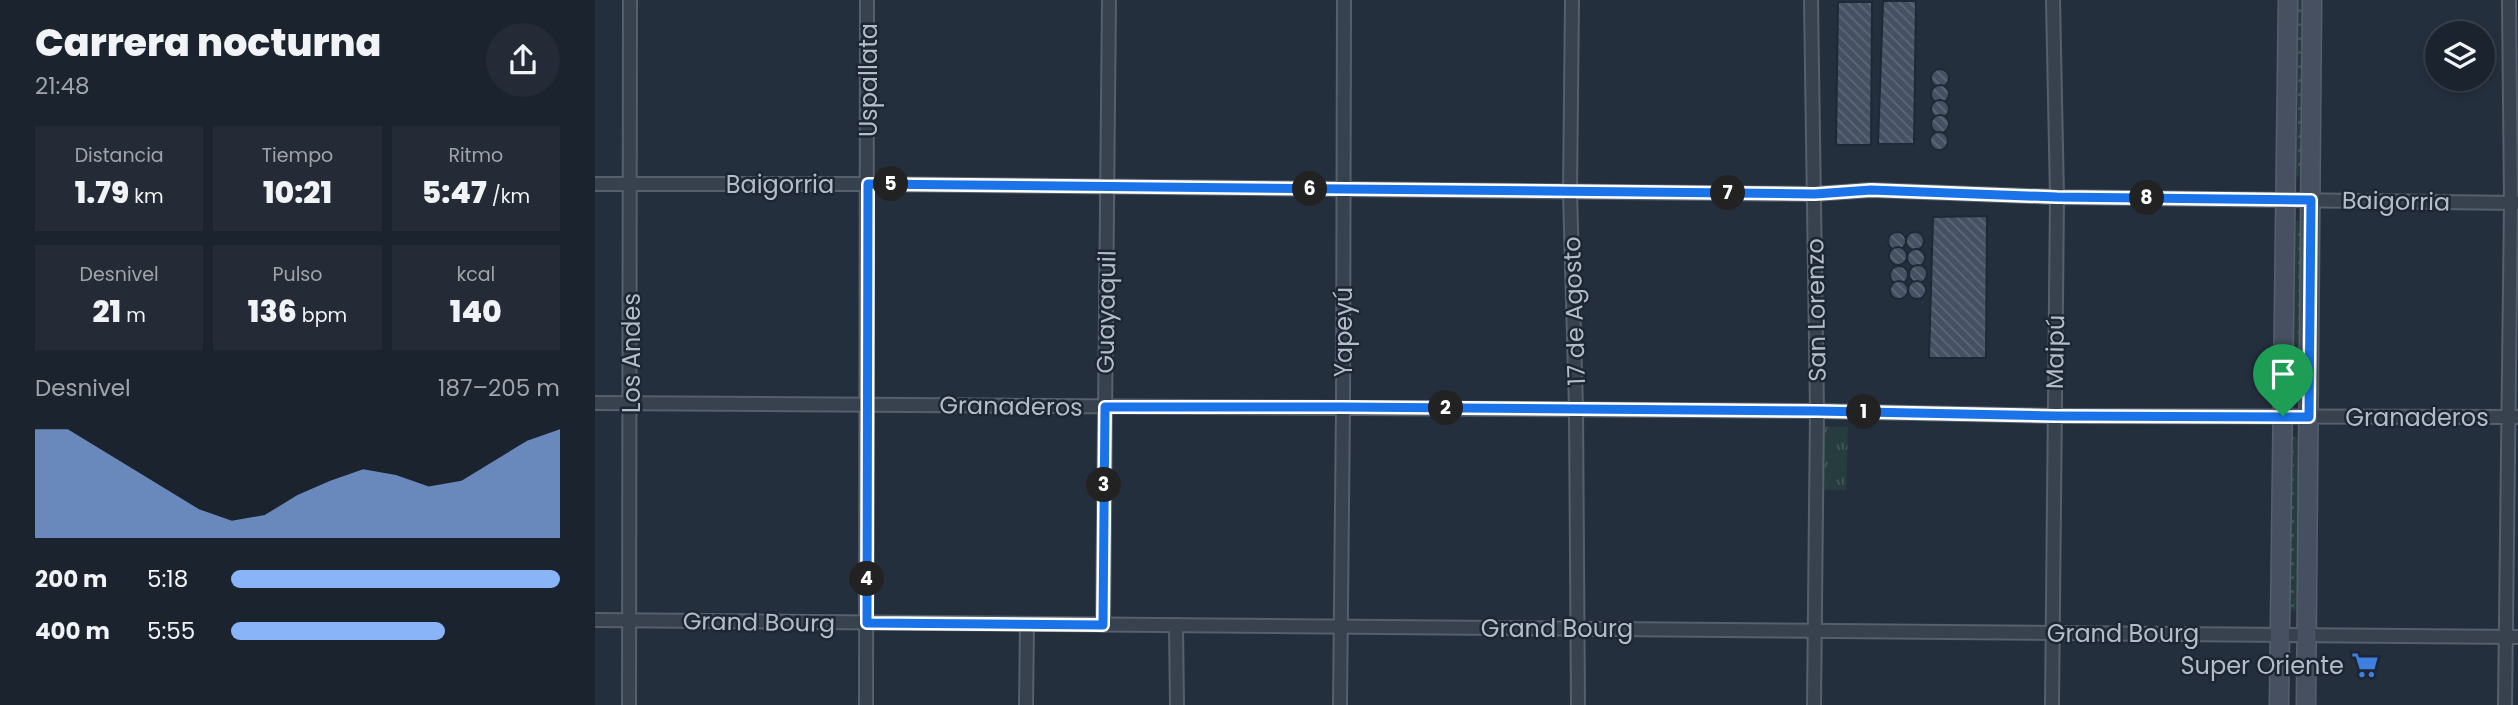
<!DOCTYPE html>
<html lang="es">
<head>
<meta charset="utf-8">
<style>
  body { margin:0; font-family:Poppins,sans-serif; background:#242b36; color:#f1f3f6; height:100vh; display:flex; flex-direction:column; font-size:26px; white-space:nowrap }
  * { box-sizing:border-box; margin:0 }
  p { font-size:23px; color:#a0a4aa }
  .icon { flex:none; width:38px; height:38px; fill:none; stroke:currentColor; stroke-width:2; stroke-linecap:round; stroke-linejoin:round }
  .map { position:relative; flex:1; overflow:hidden }
  .panel { display:flex; flex-direction:column; background:#1b232e; width:595px }
  .panel>* { flex:none }
  .tools { position:absolute; left:1830px; top:21px; display:grid; gap:14px }
  .tools a { display:grid; place-items:center; width:70px; height:70px; border-radius:50%; background:#1b232e; box-shadow:0 4px 10px #0003,0 0 0 2px #39404a; font-size:35px }
  .pin { position:absolute; display:grid; place-items:center; width:60px; height:60px; color:#fff; margin:-72px -30px; border-radius:50% 50% 50% 0; rotate:-45deg; box-shadow:0 0 7px #0007 }
  .pin .icon { rotate:45deg }
  .km { position:absolute; width:35px; height:35px; margin:-18px; border-radius:50%; background:#222; color:#fff; font-size:19px; line-height:35px; text-align:center }
  .round { display:grid; place-items:center; flex:none; width:74px; height:74px; border-radius:37px; background:#242b36 }
  .overview { display:flex; align-items:center; justify-content:space-between; height:119px; padding:0 35px }
  h1 { font-size:38px; font-weight:800; line-height:52px }
  .stats { display:grid; grid-template-columns:repeat(3,1fr); gap:10px; height:119px; padding:7px 35px }
  .stats div { display:grid; align-content:center; border-radius:0px; background:#242b36; text-align:center }
  .stats b { font-size:30px; font-weight:800 }
  .stats small { font-size:19px; font-weight:400 }
  .stats p { font-size:19px }
  .chart { height:196px; padding:14px 35px }
  .chart p { display:flex; justify-content:space-between }
  .chart svg { width:100%; height:126px; margin-top:7px; fill:#8ab4f8; opacity:.7 }
  ul { padding:0 35px; list-style:none; font-size:23px }
  li { display:grid; grid-template-columns:112px 84px 1fr; align-items:center; height:52px }
  li i { height:18px; border-radius:9px; background:#8ab4f8 }
  main { display:flex; flex:1; min-height:0 }
  .map>svg:first-child { display:block }
</style>
</head>
<body>
<main>
<section class="panel">
<div class="overview"><div><h1>Carrera nocturna</h1><p>21:48</p></div><a class="round"><svg class="icon" aria-label="share" viewBox="0 0 24 24"><path d="M12 15V3M7 8l5-5 5 5M5 13v7h14v-7"/></svg></a></div>
<div class="stats">
<div><p>Distancia</p><b>1.79<small> km</small></b></div>
<div><p>Tiempo</p><b>10:21</b></div>
<div><p>Ritmo</p><b>5:47<small> /km</small></b></div>
</div>
<div class="stats">
<div><p>Desnivel</p><b>21<small> m</small></b></div>
<div><p>Pulso</p><b>136<small> bpm</small></b></div>
<div><p>kcal</p><b>140</b></div>
</div>
<div class="chart"><p><span>Desnivel</span>187–205 m</p>
<svg viewBox="0 0 160 44" preserveAspectRatio="none"><path d="M0 44V6L10 6L20 13L30 20L40 27L50 34L60 38L70 36L80 29L90 24L100 20L110 22L120 26L130 24L140 17L150 10L160 6V44z"/></svg>
</div>
<ul>
<li><b>200 m</b>5:18<i style="width:100%"></i></li>
<li><b>400 m</b>5:55<i style="width:65%"></i></li>
</ul>
</section>
<div class="map">
<svg width="1923" height="705" viewBox="0 0 1923 705">
  <defs>
    <pattern id="grass-dots" width="8" height="8" patternUnits="userSpaceOnUse" patternTransform="scale(1.75)"><rect width="8" height="8" fill="#263c3f"/><path d="M2 2h.1M6 6h.1" fill="none" stroke="#435659" stroke-width="1.8" stroke-linecap="round"/></pattern>
    <pattern id="park-tufts" width="24" height="20" patternUnits="userSpaceOnUse" patternTransform="scale(1.75)"><rect width="24" height="20" fill="#263c3f"/><path d="M3 7l-1-3M5 7V3M7 7l1-3M15 17l-1-3M17 17v-4M19 17l1-3" fill="none" stroke="#435659"/></pattern>
    <pattern id="building-back-hatch" width="6" height="6" patternUnits="userSpaceOnUse" patternTransform="scale(1.75)"><rect width="6" height="6" fill="#455162"/><path d="M-1 5l2 2M0 0l6 6M5-1l2 2" fill="none" stroke="#5d6877"/></pattern>
  </defs>
  <rect width="100%" height="100%" fill="#242f3e"/>
  <g fill="url(#grass-dots)">
    <path d="M1702,0H1710L1708,174L1704,177L1700,175Z"/>
    <path d="M1702,221L1707,222L1705,392L1703,394L1697,391L1699,224Z"/>
    <path d="M1698,437H1701L1705,440L1704,607L1698,612L1694,609Z"/>
  </g>
  <path fill="url(#park-tufts)" d="M1224,426L1253,427L1251,490H1222Z"/>
  <g fill="url(#building-back-hatch)" stroke="#1f2835" stroke-width="2">
    <path d="M1288,1H1321L1319,144H1283Z"/>
    <path d="M1243,2H1277L1276,145H1241Z"/>
    <circle cx="1345" cy="78" r="9"/>
    <circle cx="1345" cy="94" r="9"/>
    <circle cx="1345" cy="109" r="9"/>
    <circle cx="1345" cy="124" r="9"/>
    <circle cx="1344" cy="141" r="9"/>
    <path d="M1392,216L1391,358H1334L1338,217Z"/>
    <circle cx="1320" cy="241" r="9"/>
    <circle cx="1302" cy="241" r="9"/>
    <circle cx="1303" cy="256" r="9"/>
    <circle cx="1321" cy="258" r="9"/>
    <circle cx="1323" cy="274" r="9"/>
    <circle cx="1304" cy="275" r="9"/>
    <circle cx="1322" cy="290" r="9"/>
    <circle cx="1304" cy="290" r="9"/>
  </g>
  <g fill="none" stroke-linecap="round" stroke-linejoin="round">
    <defs>
      <g id="minor">
        <path d="M977,0L975,192L981,409L983,705"/>
        <path d="M1216,0L1222,411L1219,705"/>
        <path d="M0,184H273L1220,194L1276,190L1462,197L1923,203"/>
        <path d="M0,403L1222,411L1460,416L1923,417"/>
        <path d="M0,620L1923,637"/>
        <path d="M508,625L514,0"/>
        <path d="M581,625L582,705"/>
        <path d="M34,705L35,0"/>
        <path d="M271,705L272,0"/>
        <path d="M431,705L432,624"/>
        <path d="M745,705L748,407L749,0"/>
        <path d="M1457,705L1462,197L1458,0"/>
        <path d="M1910,705L1916,203L1914,0"/>
      </g>
      <g id="secondary">
        <path d="M1684,705L1693,0"/>
        <path d="M1711,705L1717,0"/>
      </g>
    </defs>
    <use href="#minor" stroke="#565f6c" stroke-width="16"/>
    <use href="#secondary" stroke="#565f6c" stroke-width="21"/>
    <use href="#minor" stroke="#38414e" stroke-width="12"/>
    <use href="#secondary" stroke="#465061" stroke-width="18"/>
  </g>
  <g fill="none" stroke-linecap="round" stroke-linejoin="round">
    <defs>
      <path id="route" d="M273,184L1138,193L1220,194L1276,190L1462,197L1716,200L1714,417L1460,416L1222,411L748,407H510L508,625L272,623Z"/>
    </defs>
    <use href="#route" stroke="#fff" stroke-width="14"/>
    <use href="#route" stroke="#1a73e8" stroke-width="9"/>
  </g>
  <defs>
    <symbol id="supermarket-bare" viewBox="-9 -9 18 18"><path d="M-6-5.5h2.5l.6 2H6L4.5 2H-2.5L-4.4-4H-6ZM-1.5 3.2a1.3 1.3 0 1 0 .1 0ZM3 3.2a1.3 1.3 0 1 0 .1 0Z" fill="#3f7fe0" stroke="#1d2633" stroke-width="2.5" paint-order="stroke"/></symbol>
  </defs>
  <g fill-rule="evenodd">
    <use href="#supermarket-bare" x="1751" y="646" width="38" height="38"/>
  </g>
  <g text-anchor="middle" dominant-baseline="central" stroke-width="5" stroke-linejoin="round" paint-order="stroke">
    <g font-size="24" fill="#b4bcc9" stroke="#1d2633">
      <text transform="translate(273 80) rotate(-90)">Uspallata</text>
      <text x="185" y="184">Baigorria</text>
      <text transform="translate(1801 201) rotate(1)">Baigorria</text>
      <text transform="translate(1221 310) rotate(-91)">San Lorenzo</text>
      <text transform="translate(979 311) rotate(-92)">17 de Agosto</text>
      <text transform="translate(511 312) rotate(-89)">Guayaquil</text>
      <text transform="translate(748 332) rotate(-90)">Yapeyú</text>
      <text transform="translate(1460 352) rotate(-89)">Maipú</text>
      <text transform="translate(36 353) rotate(-90)">Los Andes</text>
      <text transform="translate(416 406) rotate(1)">Granaderos</text>
      <text x="1822" y="417">Granaderos</text>
      <text transform="translate(164 622) rotate(1)">Grand Bourg</text>
      <text x="962" y="628">Grand Bourg</text>
      <text x="1528" y="633">Grand Bourg</text>
    </g>
    <g font-size="24" fill="#b4bcc9" stroke="#1d2633" text-anchor="end">
      <text x="1749" y="665">Super Oriente</text>
    </g>
  </g>
</svg>
<div class="tools">
<a><svg class="icon" aria-label="layers" viewBox="0 0 24 24"><path d="M12 4l9 5-9 5-9-5zM3 14l9 5 9-5"/></svg></a>
</div>
<div class="pin" style="left:1688px;top:416px;background:#1e9e55"><svg class="icon" aria-label="arrive" viewBox="0 0 24 24"><path d="M6 21V4h12l-3 4 3 4H6"/></svg></div>
<b class="km" style="left:1269px;top:412px">1</b>
<b class="km" style="left:851px;top:408px">2</b>
<b class="km" style="left:509px;top:485px">3</b>
<b class="km" style="left:272px;top:579px">4</b>
<b class="km" style="left:296px;top:184px">5</b>
<b class="km" style="left:715px;top:189px">6</b>
<b class="km" style="left:1133px;top:193px">7</b>
<b class="km" style="left:1552px;top:198px">8</b>
</div>
</main>
</body>
</html>
